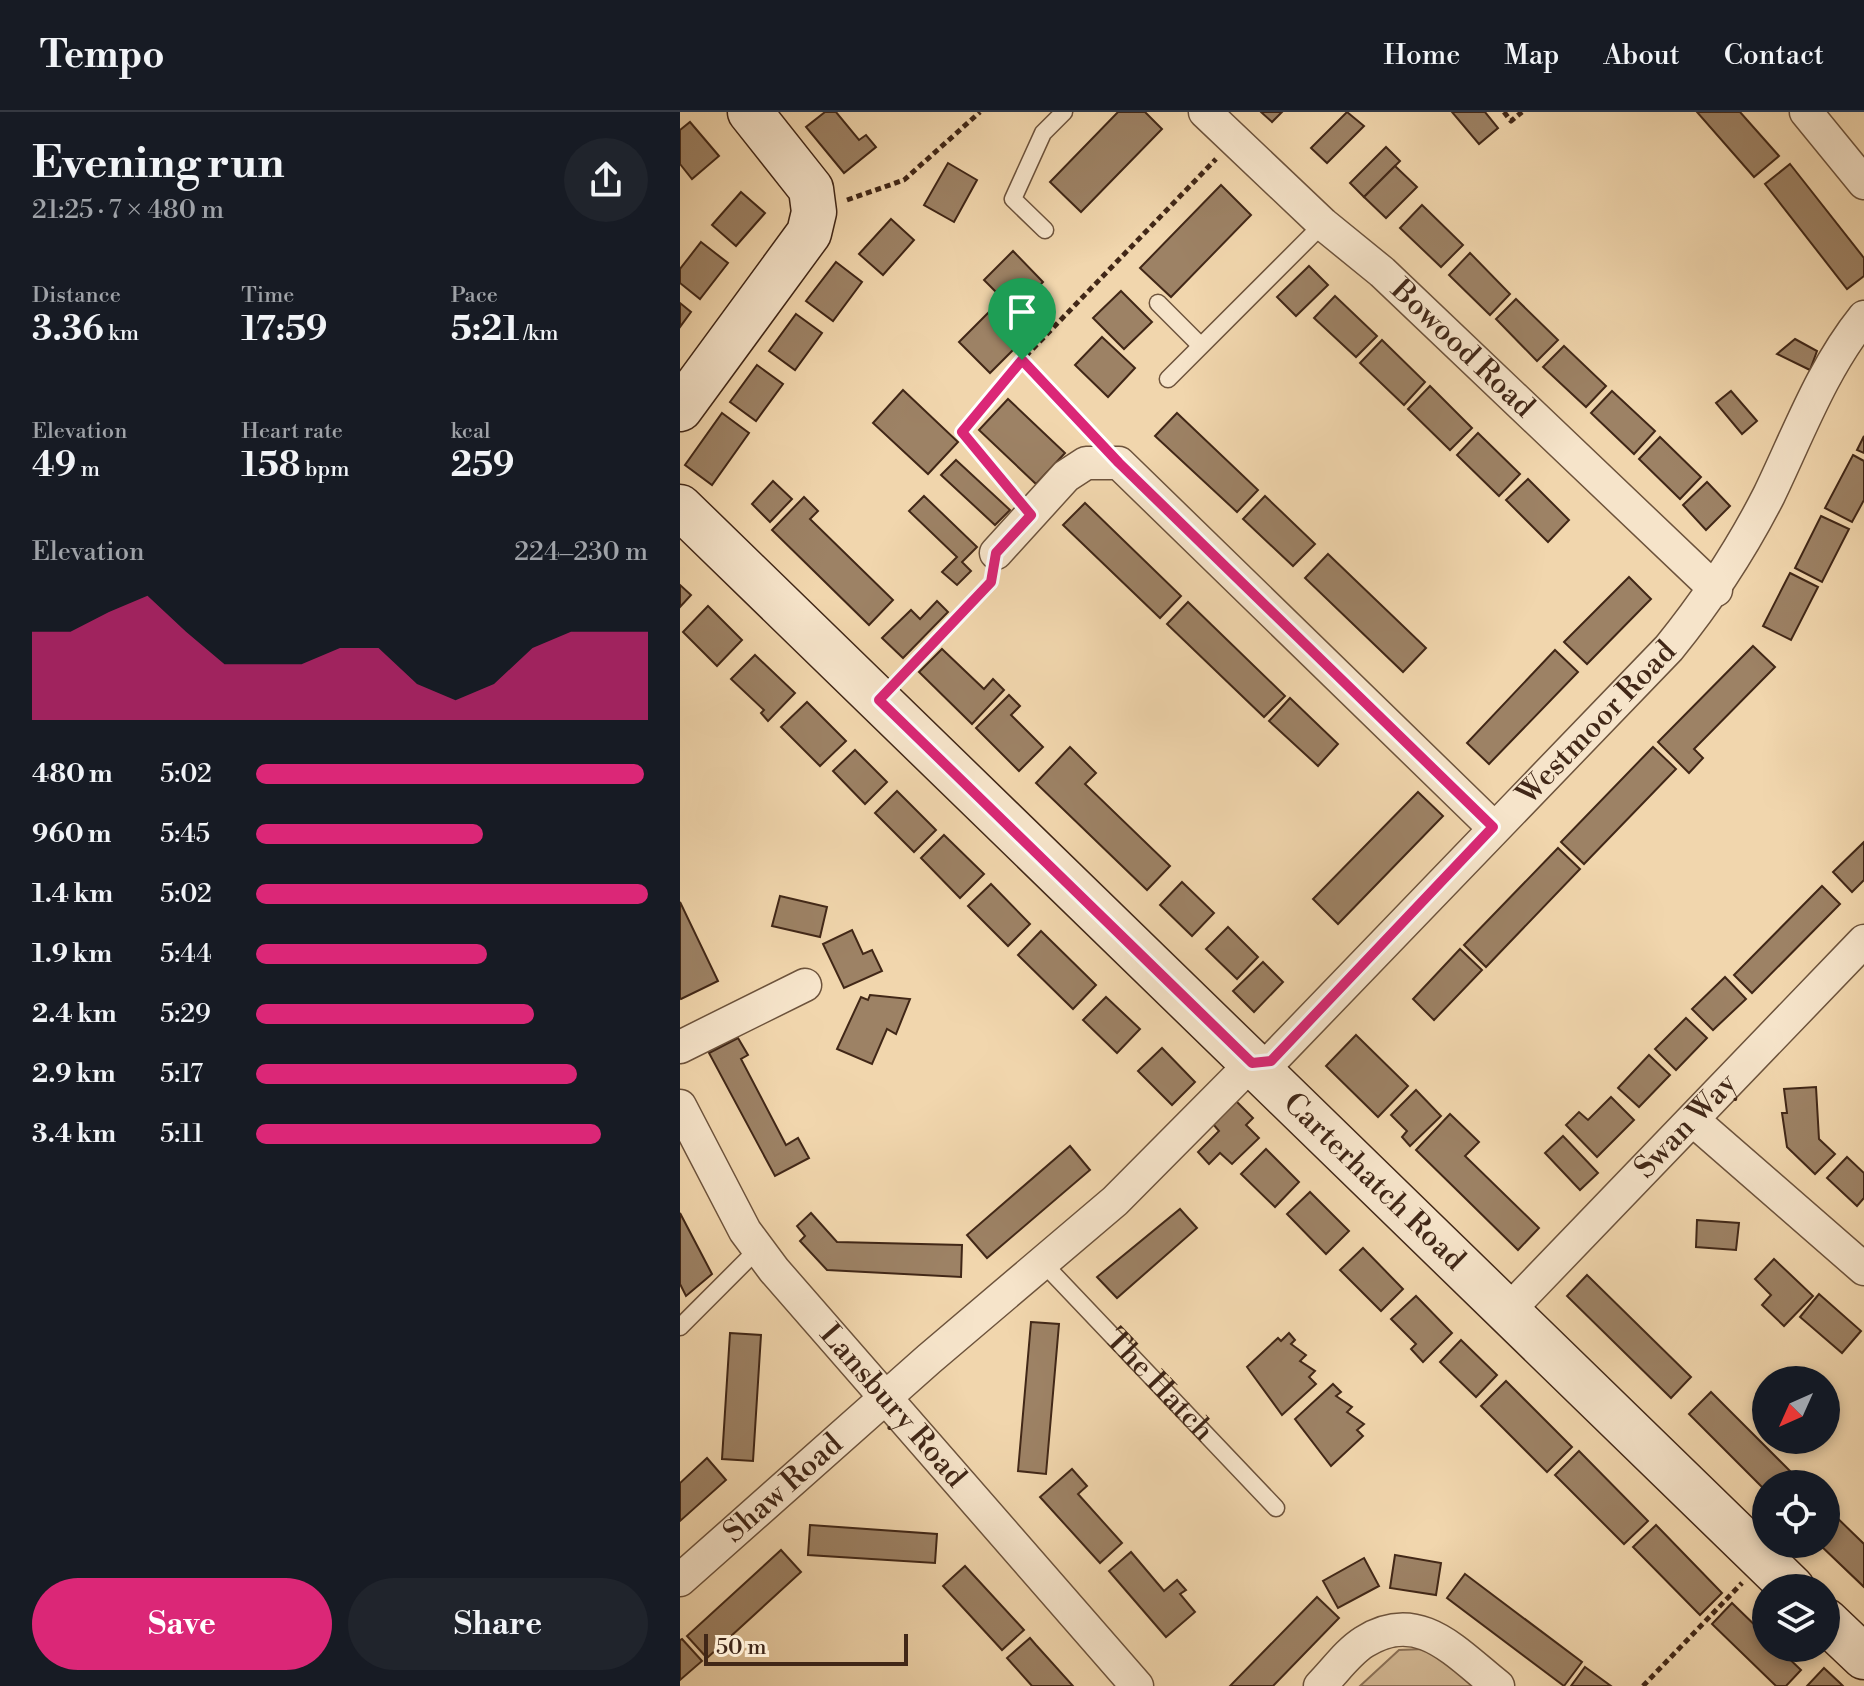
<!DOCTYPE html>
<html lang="en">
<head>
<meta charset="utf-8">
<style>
  body { margin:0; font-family:"Libre Bodoni",serif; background:#20242c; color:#f1f3f6; height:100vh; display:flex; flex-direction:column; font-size:30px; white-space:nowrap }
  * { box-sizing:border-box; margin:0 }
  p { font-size:26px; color:#9ea1a6 }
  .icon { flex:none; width:44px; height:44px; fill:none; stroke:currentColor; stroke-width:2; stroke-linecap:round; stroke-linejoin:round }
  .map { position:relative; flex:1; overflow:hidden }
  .sheet { display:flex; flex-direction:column; background:#171b24; width:680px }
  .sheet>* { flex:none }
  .needle { width:52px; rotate:225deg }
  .buttons { position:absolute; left:1072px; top:1254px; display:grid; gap:16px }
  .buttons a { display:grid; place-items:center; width:88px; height:88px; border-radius:50%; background:#171b24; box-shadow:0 4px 12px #0003; font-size:40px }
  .scale { position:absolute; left:24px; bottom:20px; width:204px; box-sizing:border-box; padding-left:8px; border:4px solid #412717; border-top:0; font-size:22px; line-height:28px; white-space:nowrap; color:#412717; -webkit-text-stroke:6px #f6e4ca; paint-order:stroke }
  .pin { position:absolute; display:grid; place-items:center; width:68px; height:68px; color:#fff; margin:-82px -34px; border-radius:50% 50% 50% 0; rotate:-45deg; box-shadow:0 0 8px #0007 }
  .pin .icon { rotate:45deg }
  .round { display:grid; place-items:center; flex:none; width:84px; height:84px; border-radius:42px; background:#20242c }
  .headline { display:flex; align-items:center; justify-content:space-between; height:136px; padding:0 32px }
  h1 { font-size:44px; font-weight:800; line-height:60px }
  .metrics { display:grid; grid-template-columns:repeat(3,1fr); gap:12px; height:136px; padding:8px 32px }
  .metrics div { display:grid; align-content:center }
  .metrics b { font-size:34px; font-weight:800 }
  .metrics small { font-size:22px; font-weight:400 }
  .metrics p { font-size:22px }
  .chart { height:224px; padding:16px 32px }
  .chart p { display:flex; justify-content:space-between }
  .chart svg { width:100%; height:144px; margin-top:8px; fill:#db2777; opacity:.7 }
  .button { display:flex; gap:16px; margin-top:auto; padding:16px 32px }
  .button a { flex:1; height:92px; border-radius:48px; background:#db2777; color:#fff; font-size:32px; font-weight:800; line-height:92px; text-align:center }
  .button a+a { background:#20242c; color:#f1f3f6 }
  ul { padding:0 32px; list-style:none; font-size:26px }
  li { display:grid; grid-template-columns:128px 96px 1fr; align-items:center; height:60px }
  li i { height:20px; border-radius:10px; background:#db2777 }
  header { display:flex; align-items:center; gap:48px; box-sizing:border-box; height:112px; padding:0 40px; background:#171b24; border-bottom:2px solid #363941 }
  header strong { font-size:38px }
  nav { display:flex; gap:44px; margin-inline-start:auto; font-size:28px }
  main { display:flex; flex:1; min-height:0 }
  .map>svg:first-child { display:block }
</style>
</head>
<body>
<header>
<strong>Tempo</strong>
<nav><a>Home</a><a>Map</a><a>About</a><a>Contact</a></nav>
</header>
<main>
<section class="sheet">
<div class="headline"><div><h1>Evening run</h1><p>21:25 · 7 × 480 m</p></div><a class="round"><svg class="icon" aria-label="share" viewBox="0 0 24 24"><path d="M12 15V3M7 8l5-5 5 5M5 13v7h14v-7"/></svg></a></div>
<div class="metrics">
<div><p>Distance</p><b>3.36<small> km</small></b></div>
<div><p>Time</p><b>17:59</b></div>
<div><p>Pace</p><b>5:21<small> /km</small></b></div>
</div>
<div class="metrics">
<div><p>Elevation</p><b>49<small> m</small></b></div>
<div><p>Heart rate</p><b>158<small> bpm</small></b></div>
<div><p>kcal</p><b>259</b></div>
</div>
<div class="chart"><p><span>Elevation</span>224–230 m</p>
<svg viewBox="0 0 160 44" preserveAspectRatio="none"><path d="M0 44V17L10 17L20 11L30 6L40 17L50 27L60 27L70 27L80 22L90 22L100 33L110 38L120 33L130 22L140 17L150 17L160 17V44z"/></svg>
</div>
<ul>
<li><b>480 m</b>5:02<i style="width:99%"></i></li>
<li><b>960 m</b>5:45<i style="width:58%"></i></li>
<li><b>1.4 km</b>5:02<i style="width:100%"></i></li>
<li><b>1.9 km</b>5:44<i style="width:59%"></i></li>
<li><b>2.4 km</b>5:29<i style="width:71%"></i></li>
<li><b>2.9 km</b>5:17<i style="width:82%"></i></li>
<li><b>3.4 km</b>5:11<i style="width:88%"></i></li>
</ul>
<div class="button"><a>Save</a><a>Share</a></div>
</section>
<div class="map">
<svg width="1184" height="1574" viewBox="0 0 1184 1574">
  <rect width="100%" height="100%" fill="#f1d6ad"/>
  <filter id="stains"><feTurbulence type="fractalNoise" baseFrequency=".0025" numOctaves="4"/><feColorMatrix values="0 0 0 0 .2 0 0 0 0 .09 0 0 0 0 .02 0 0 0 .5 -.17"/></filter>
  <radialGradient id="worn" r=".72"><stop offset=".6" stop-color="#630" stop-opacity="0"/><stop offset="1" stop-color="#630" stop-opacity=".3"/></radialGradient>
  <path fill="#d3b894" stroke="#8a7056" stroke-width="2" d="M744,1537L799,1574H680L719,1538Z"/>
  <g fill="#9d8265" stroke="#412717" stroke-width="2">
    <path d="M145,0H156L179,28L186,23L196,35L164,61L126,15Z"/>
    <path d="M438,0H465L482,17L401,100L370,70Z"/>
    <path d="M581,0H602L592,10Z"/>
    <path d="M667,0L684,14L647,51L631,36Z"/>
    <path d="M772,0H805L818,16L799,32Z"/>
    <path d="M1017,0H1060L1099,44L1074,65Z"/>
    <path d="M10,10L39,44L12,67L0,52V18Z"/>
    <path d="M706,35L720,49L684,85L670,71Z"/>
    <path d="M268,51L297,68L274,110L244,93Z"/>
    <path d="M1110,52L1184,146V164L1167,177L1085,72Z"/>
    <path d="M715,54L737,75L706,106L684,85Z"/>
    <path d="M541,73L571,103L491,185L460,156Z"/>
    <path d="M61,80L85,101L56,134L32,113Z"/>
    <path d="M742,93L783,133L761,155L720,116Z"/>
    <path d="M211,107L234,128L203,163L179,142Z"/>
    <path d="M21,130L48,151L20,187L0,171V157Z"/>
    <path d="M333,139L363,170L335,199L304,168Z"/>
    <path d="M790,141L830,182L810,203L769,163Z"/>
    <path d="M156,150L182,170L153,209L126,189Z"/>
    <path d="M629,154L648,173L616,204L597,185Z"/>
    <path d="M441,179L472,210L444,237L413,206Z"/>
    <path d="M655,184L697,224L676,245L634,206Z"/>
    <path d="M836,187L878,228L857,249L816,207Z"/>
    <path d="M320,189L352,219L310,261L279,230Z"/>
    <path d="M0,191L11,200L0,215Z"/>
    <path d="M116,202L142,221L115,258L89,239Z"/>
    <path d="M422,225L455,256L428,285L395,253Z"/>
    <path d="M1115,227L1137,239L1130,258L1097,242Z"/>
    <path d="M702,228L745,270L724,293L680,251Z"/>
    <path d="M884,234L926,274L906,295L863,255Z"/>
    <path d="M77,253L103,272L76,309L50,290Z"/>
    <path d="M750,274L792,316L770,338L728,297Z"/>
    <path d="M223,278L278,330L248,362L193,311Z"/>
    <path d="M932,279L975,319L954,342L911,301Z"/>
    <path d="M1051,279L1077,309L1062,322L1036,291Z"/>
    <path d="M328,287L385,341L356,372L299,318Z"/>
    <path d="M42,301L69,321L32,373L5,353Z"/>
    <path d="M497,301L578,378L557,400L475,324Z"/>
    <path d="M798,321L840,362L819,384L777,343Z"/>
    <path d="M1184,324V341L1177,338Z"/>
    <path d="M980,325L1021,365L1000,387L959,347Z"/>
    <path d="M1173,343L1184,349V388L1172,410L1145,396Z"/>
    <path d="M276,348L330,398L315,413L261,363Z"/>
    <path d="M848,367L889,408L868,430L826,388Z"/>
    <path d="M93,369L112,387L90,410L72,392Z"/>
    <path d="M1027,370L1050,394L1026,418L1003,393Z"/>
    <path d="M244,384L297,435L282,450L291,459L277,473L262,460L277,445L229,399Z"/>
    <path d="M585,384L635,432L613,454L563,407Z"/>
    <path d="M124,385L138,399L130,407L213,488L189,513L92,418Z"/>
    <path d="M405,391L501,484L480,506L383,413Z"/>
    <path d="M1141,404L1169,417L1142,470L1115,456Z"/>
    <path d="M648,442L746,536L723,560L625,466Z"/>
    <path d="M1110,461L1138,475L1111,528L1083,514Z"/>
    <path d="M949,465L971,487L907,552L884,530Z"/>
    <path d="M0,473L11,483L0,495Z"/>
    <path d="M257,489L268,500L223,546L202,526L231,498L240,507Z"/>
    <path d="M508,490L605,584L584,605L487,512Z"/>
    <path d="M28,494L62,528L37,554L3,520Z"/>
    <path d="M1073,534L1095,555L1014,637L1023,646L1009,661L978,630Z"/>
    <path d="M262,537L304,577L313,567L324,578L292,612L239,560Z"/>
    <path d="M875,538L898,560L809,652L787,631Z"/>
    <path d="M75,543L115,581L88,609L81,601L84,598L51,567Z"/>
    <path d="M329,583L340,594L331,603L363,635L339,659L296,616Z"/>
    <path d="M610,586L658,632L638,654L589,609Z"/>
    <path d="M127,590L166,629L140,654L101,615Z"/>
    <path d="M390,635L416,661L405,672L490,754L467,778L356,671Z"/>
    <path d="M973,635L996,657L904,752L881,730Z"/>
    <path d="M175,638L207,670L185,692L153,659Z"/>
    <path d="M217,679L256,718L234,740L195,701Z"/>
    <path d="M738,680L763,704L658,812L633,787Z"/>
    <path d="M264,723L304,762L280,786L241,746Z"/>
    <path d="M1184,730V768L1172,780L1153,760Z"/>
    <path d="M878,736L900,757L806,855L784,833Z"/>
    <path d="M502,770L534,801L512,824L480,793Z"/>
    <path d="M311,772L350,812L328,834L288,794Z"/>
    <path d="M1142,774L1160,792L1072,881L1054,863Z"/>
    <path d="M100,784L147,795L140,825L92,814Z"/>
    <path d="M0,790L38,869L1,887L0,886Z"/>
    <path d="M548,815L578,845L557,867L526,837Z"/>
    <path d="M172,818L183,842L192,838L202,859L164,876L143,832Z"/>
    <path d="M361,819L416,873L393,897L338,843Z"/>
    <path d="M780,837L802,858L754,908L733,887Z"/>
    <path d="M583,850L603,870L574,900L553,879Z"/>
    <path d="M1045,865L1066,887L1033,918L1012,897Z"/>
    <path d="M190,883L230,887L216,922L207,917L192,952L157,937L181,885L188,888Z"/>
    <path d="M426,885L460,917L437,941L403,908Z"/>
    <path d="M1006,906L1027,926L996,958L975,937Z"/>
    <path d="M676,923L728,974L698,1005L646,954Z"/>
    <path d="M58,926L68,943L61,947L106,1033L118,1026L129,1046L95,1064L29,941Z"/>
    <path d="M482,936L515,970L492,993L458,959Z"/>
    <path d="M969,943L990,963L959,995L938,976Z"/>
    <path d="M1136,975L1139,1027L1155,1042L1135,1062L1107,1035L1102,1001H1107L1104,977Z"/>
    <path d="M736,978L761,1004L730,1034L722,1025L727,1019L711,1003Z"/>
    <path d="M931,985L954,1008L917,1045L886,1013L899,1000L908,1008Z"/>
    <path d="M556,989L573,1006L566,1013L579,1026L552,1052L540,1041L529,1052L518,1040L539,1019L533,1012Z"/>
    <path d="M770,1002L799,1030L785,1044L859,1116L838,1138L736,1038Z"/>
    <path d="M883,1024L918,1061L900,1078L865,1041Z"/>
    <path d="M390,1034L410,1058L307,1146L287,1123Z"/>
    <path d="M586,1037L619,1070L595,1095L561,1062Z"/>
    <path d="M1167,1045L1184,1061V1086L1177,1094L1147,1066Z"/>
    <path d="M630,1080L669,1119L646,1142L607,1102Z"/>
    <path d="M500,1097L517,1116L437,1186L417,1165Z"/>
    <path d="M0,1101L32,1162L6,1184L0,1172Z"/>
    <path d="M131,1101L157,1130L282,1133L281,1165L147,1158L120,1129L125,1124L117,1114Z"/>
    <path d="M1017,1108L1059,1111L1056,1138L1016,1135Z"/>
    <path d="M683,1136L723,1177L701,1199L660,1158Z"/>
    <path d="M1094,1147L1133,1184L1104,1214L1082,1193L1091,1183L1075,1167Z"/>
    <path d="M907,1163L1011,1265L991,1286L887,1184Z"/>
    <path d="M1139,1182L1181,1219L1162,1241L1120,1205Z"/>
    <path d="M736,1184L772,1221L743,1250L731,1237L736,1232L711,1207Z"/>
    <path d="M351,1210L379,1212L366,1362L338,1359Z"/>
    <path d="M50,1221L81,1223L73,1349L42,1347Z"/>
    <path d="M609,1221L615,1228L611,1232L626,1243L620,1249L635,1259L629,1265L636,1272L602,1303L567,1255L598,1226L601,1229Z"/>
    <path d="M781,1228L817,1263L796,1285L760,1250Z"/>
    <path d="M826,1269L892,1335L867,1360L801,1294Z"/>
    <path d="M653,1272L661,1280L656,1284L672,1295L667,1300L684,1312L677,1318L683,1324L651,1354L615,1307Z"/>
    <path d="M1031,1280L1123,1372H1086V1379L1009,1302Z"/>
    <path d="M899,1339L968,1409L944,1432L875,1363Z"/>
    <path d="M27,1346L46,1368L0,1409V1371Z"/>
    <path d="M392,1357L407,1374L398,1382L442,1431L420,1451L360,1385Z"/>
    <path d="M1146,1395L1184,1432V1475L1139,1432H1146Z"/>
    <path d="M130,1413L257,1422L255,1451L128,1443Z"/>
    <path d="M976,1413L1042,1481L1020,1503L953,1435Z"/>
    <path d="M101,1438L121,1460L27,1546L7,1524Z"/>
    <path d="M451,1440L484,1479L497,1468L506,1478L500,1482L515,1500L486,1525L429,1459Z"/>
    <path d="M715,1443L761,1451L756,1483L710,1476Z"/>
    <path d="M684,1446L699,1474L658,1496L643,1469Z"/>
    <path d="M285,1454L344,1518L322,1538L263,1474Z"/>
    <path d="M785,1462L902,1550L884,1574L767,1486Z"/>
    <path d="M637,1485L659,1506L593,1574H550Z"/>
    <path d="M1052,1491L1086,1524V1536H1098L1121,1558L1106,1574H1096L1032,1512Z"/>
    <path d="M350,1526L356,1533L393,1574H352L327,1546Z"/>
    <path d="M2,1527L22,1549L0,1568V1528Z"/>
    <path d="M905,1555L931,1574H891Z"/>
    <path d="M1144,1556L1160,1571L1163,1574H1127Z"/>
  </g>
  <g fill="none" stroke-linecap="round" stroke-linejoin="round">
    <defs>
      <g id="lane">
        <path d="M365,118L333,87L363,21L384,0"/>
        <path d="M478,191L520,233"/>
        <path d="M488,267L643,112"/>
        <path id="s1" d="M362,1150L596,1396"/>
        <path d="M0,1215L78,1137"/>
      </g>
      <g id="street">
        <path id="s2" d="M525,0L643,112L702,160L1036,478"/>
        <path d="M1126,0L1184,71"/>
        <path d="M316,441L386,364L406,351H439L813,715"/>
        <path d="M0,935L125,873"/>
        <path id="s3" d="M0,994L65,1119L94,1158L457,1574"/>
        <path d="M1013,1008L1184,1157"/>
        <path id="s4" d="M827,1200L1184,829"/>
        <path id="s5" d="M0,1468L249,1247L435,1089L572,951L591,949L989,536C1028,488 1061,438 1089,383C1118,323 1142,257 1184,205"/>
        <path d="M640,1574C654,1560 668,1540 684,1530C739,1495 776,1541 818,1574"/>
      </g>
      <g id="secondary">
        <path d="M0,297L129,121L134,100L131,77L70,0"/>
        <path id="s6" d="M0,395L1112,1476"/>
        <path d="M1146,1509L1184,1545"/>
      </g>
    </defs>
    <use href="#lane" stroke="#6d533c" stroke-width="19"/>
    <use href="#street" stroke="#6d533c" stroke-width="35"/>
    <use href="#secondary" stroke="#412717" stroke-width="47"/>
    <g stroke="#412717" stroke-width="5" stroke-dasharray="6 4" stroke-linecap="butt">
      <path d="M824,0L831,9L842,0"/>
      <path d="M167,88L224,68L300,0"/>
      <path d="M342,248L413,323"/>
      <path d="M334,382L282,320L342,248L536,47"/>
      <path d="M221,564L312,466"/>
      <path d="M963,1574L1062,1471"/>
    </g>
    <use href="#lane" stroke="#f6e4ca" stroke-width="16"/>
    <use href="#street" stroke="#f6e4ca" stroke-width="32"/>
    <use href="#secondary" stroke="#f6e4ca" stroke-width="44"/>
  </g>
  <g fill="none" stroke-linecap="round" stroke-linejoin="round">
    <defs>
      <path id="route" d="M342,248L439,351L813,715L591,949L572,951L199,588L311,470L316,441L351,403L282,320Z"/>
    </defs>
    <use href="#route" stroke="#fff" stroke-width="16"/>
    <use href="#route" stroke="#db2777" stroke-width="10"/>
  </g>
  <g text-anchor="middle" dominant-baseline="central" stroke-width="6" stroke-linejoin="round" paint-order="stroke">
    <g font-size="30" fill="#412717" stroke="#f6e4ca">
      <text stroke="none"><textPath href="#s2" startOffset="350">Bowood Road</textPath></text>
      <text stroke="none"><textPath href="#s5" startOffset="1260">Westmoor Road</textPath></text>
      <text stroke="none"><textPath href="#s4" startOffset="258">Swan Way</textPath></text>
      <text stroke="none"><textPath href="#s6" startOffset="968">Carterhatch Road</textPath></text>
      <text stroke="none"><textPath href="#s1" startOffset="170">The Hatch</textPath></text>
      <text stroke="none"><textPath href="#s3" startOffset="370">Lansbury Road</textPath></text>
      <text stroke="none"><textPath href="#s5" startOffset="138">Shaw Road</textPath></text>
    </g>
  </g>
  <rect width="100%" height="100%" filter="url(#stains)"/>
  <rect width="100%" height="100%" fill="url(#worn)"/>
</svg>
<div class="buttons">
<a><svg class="needle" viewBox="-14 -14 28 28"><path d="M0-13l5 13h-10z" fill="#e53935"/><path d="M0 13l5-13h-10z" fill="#9ea1a6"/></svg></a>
<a><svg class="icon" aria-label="locate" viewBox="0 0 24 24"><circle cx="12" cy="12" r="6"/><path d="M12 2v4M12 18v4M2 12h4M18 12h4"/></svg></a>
<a><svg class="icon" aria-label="layers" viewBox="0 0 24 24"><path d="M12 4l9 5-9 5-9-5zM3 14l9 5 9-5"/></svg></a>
</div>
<div class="scale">50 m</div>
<div class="pin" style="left:342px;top:248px;background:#1e9e55"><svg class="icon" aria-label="arrive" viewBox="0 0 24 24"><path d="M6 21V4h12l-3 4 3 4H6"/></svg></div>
</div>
</main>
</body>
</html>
